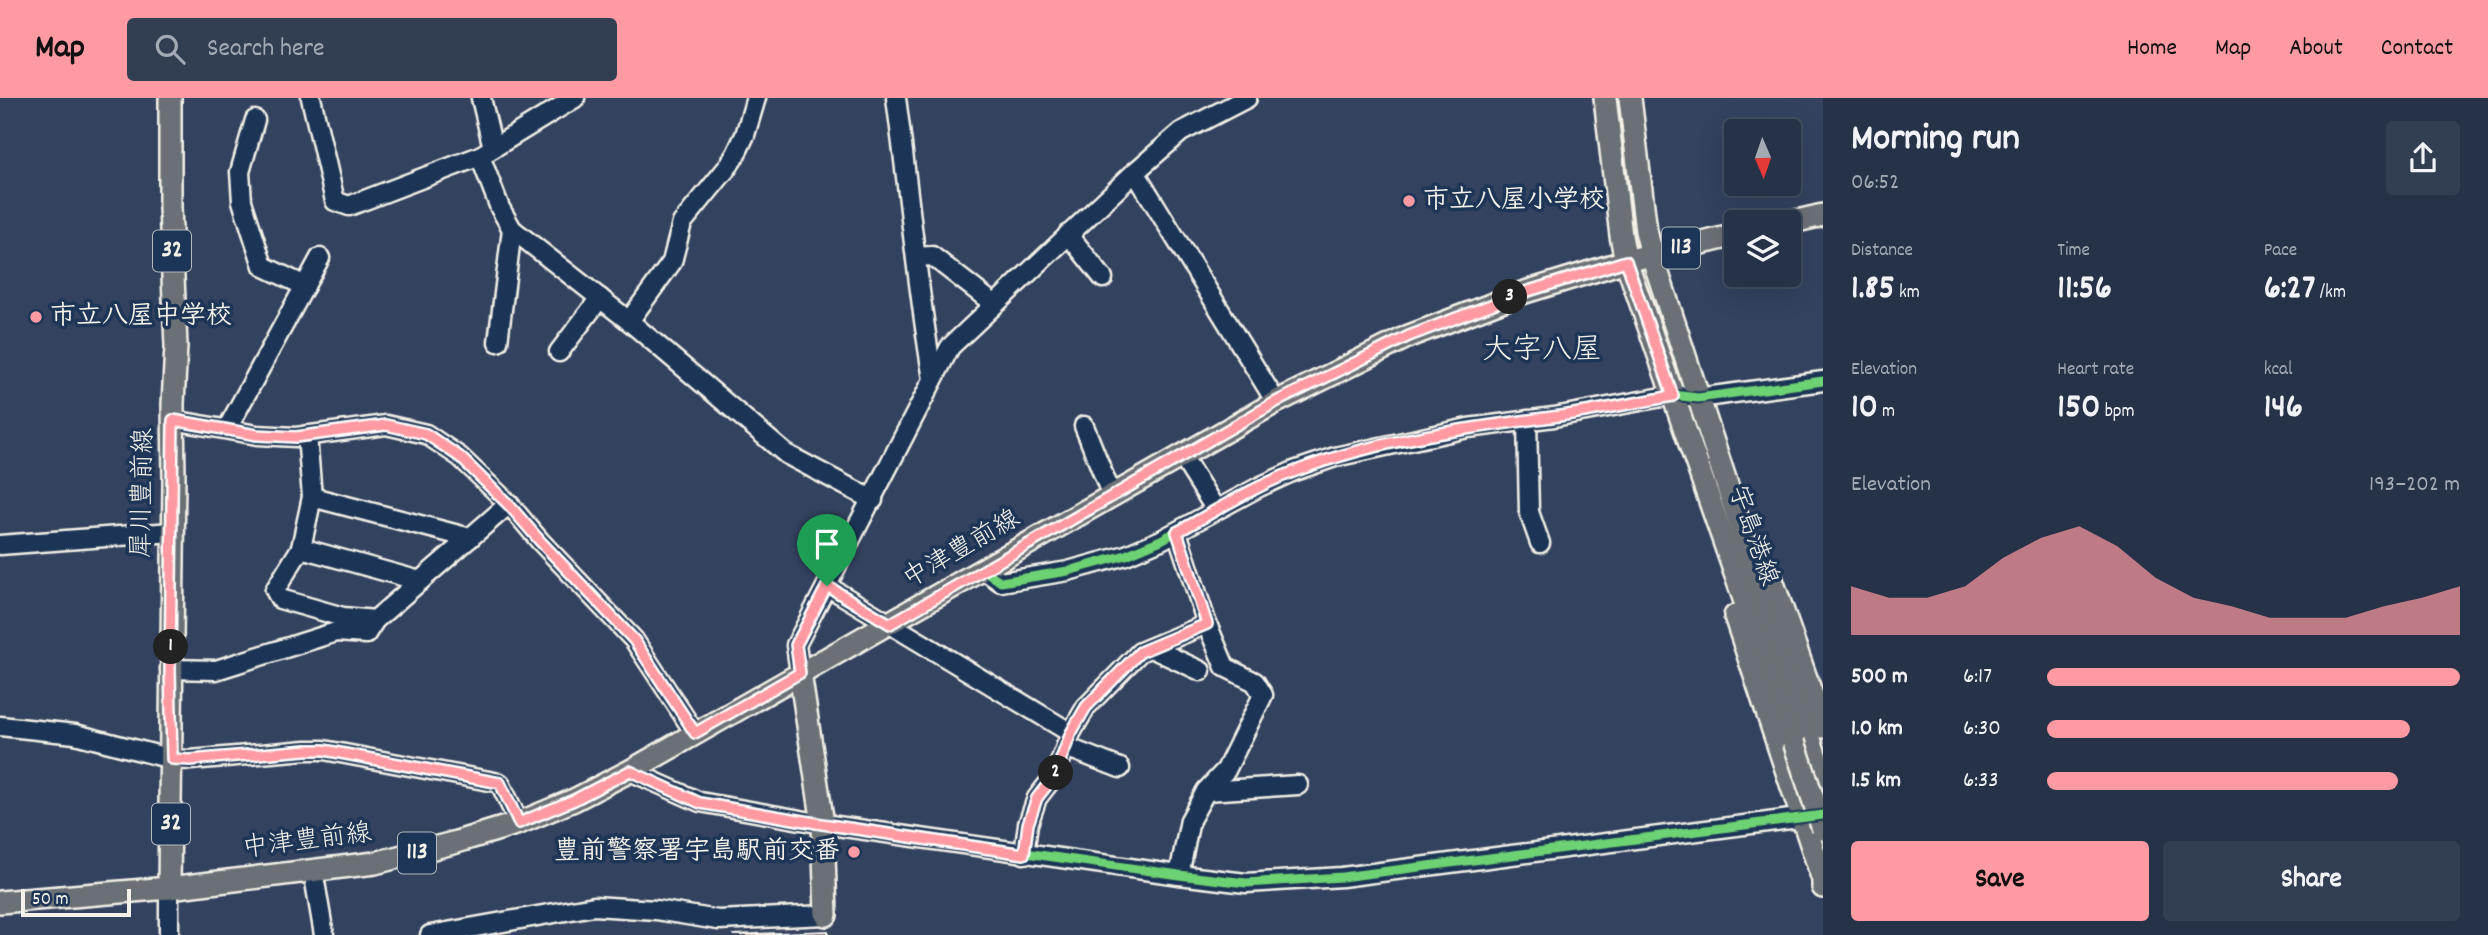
<!DOCTYPE html>
<html lang="en">
<head>
<meta charset="utf-8">
<style>
  body { margin:0; font-family:Dekko,"Klee One",sans-serif; background:#323e52; color:#f1f3f6; height:100vh; display:flex; flex-direction:column; font-size:26px; white-space:nowrap }
  * { box-sizing:border-box; margin:0 }
  p { font-size:23px; color:#a4aab4 }
  .icon { flex:none; width:38px; height:38px; fill:none; stroke:currentColor; stroke-width:2; stroke-linecap:round; stroke-linejoin:round }
  .map { position:relative; flex:1; overflow:hidden }
  .drawer { display:flex; flex-direction:column; background:#263247; width:665px }
  .drawer>* { flex:none }
  .needle { width:46px; rotate:178deg }
  .buttons { position:absolute; left:1724px; top:21px; display:grid; gap:14px }
  .buttons a { display:grid; place-items:center; width:77px; height:77px; border-radius:7px; background:#263247; box-shadow:0 7px 28px #0002,0 0 0 2px #424d60; font-size:35px }
  .scale { position:absolute; left:21px; bottom:18px; width:110px; box-sizing:border-box; padding-left:7px; border:4px solid #f4f1e8; border-top:0; font-size:19px; line-height:24px; white-space:nowrap; color:#f4f1e8; -webkit-text-stroke:5px #1d3557; paint-order:stroke }
  .pin { position:absolute; display:grid; place-items:center; width:60px; height:60px; color:#fff; margin:-72px -30px; border-radius:50% 50% 50% 0; rotate:-45deg; box-shadow:0 0 7px #0007 }
  .pin .icon { rotate:45deg }
  .km { position:absolute; width:35px; height:35px; margin:-18px; border-radius:50%; background:#222; color:#fff; font-size:19px; line-height:35px; text-align:center }
  .round { display:grid; place-items:center; flex:none; width:74px; height:74px; border-radius:7px; background:#323e52 }
  .headline { display:flex; align-items:center; justify-content:space-between; height:119px; padding:0 28px }
  h1 { font-size:38px; font-weight:800; line-height:52px }
  .figures { display:grid; grid-template-columns:repeat(3,1fr); gap:10px; height:119px; padding:7px 28px }
  .figures div { display:grid; align-content:center }
  .figures b { font-size:35px; font-weight:800 }
  .figures small { font-size:19px; font-weight:400 }
  .figures p { font-size:19px }
  .chart { height:196px; padding:14px 28px }
  .chart p { display:flex; justify-content:space-between }
  .chart svg { width:100%; height:126px; margin-top:7px; fill:#ff9aa2; opacity:.7 }
  .cta { display:flex; gap:14px; margin-top:auto; padding:14px 28px }
  .cta a { flex:1; height:80px; border-radius:7px; background:#ff9aa2; color:#111; font-size:28px; font-weight:800; line-height:80px; text-align:center }
  .cta a+a { background:#323e52; color:#f1f3f6 }
  ul { padding:0 28px; list-style:none; font-size:23px }
  li { display:grid; grid-template-columns:112px 84px 1fr; align-items:center; height:52px }
  li i { height:18px; border-radius:9px; background:#ff9aa2 }
  header { display:flex; align-items:center; gap:42px; box-sizing:border-box; height:98px; padding:0 35px; background:#ff9aa2; color:#111 }
  header strong { font-size:33px }
  nav { display:flex; gap:38px; margin-inline-start:auto; font-size:24px }
  .search { width:490px; height:63px; background:#323e52; display:flex; align-items:center; gap:18px; box-sizing:border-box; padding:0 24px; border-radius:7px; color:#a4aab4; font-size:26px }
  main { display:flex; flex:1; min-height:0 }
  .map>svg:first-child { display:block }
</style>
</head>
<body>
<header>
<strong>Map</strong>
<div class="search"><svg class="icon" aria-label="search" viewBox="0 0 24 24"><circle cx="10" cy="10" r="6"/><path d="M15 15l6 6"/></svg>Search here</div>
<nav><a>Home</a><a>Map</a><a>About</a><a>Contact</a></nav>
</header>
<main>
<div class="map">
<svg width="1823" height="837" viewBox="0 0 1823 837">
  <defs>
    <pattern id="building-back-hatch" width="6" height="6" patternUnits="userSpaceOnUse" patternTransform="scale(1.75)"><rect width="6" height="6" fill="#656073"/><path d="M-1 5l2 2M0 0l6 6M5-1l2 2" fill="none" stroke="#7c7787"/></pattern>
  </defs>
  <rect width="100%" height="100%" fill="#33425f"/>
  <filter id="ink" filterUnits="userSpaceOnUse"><feTurbulence type="fractalNoise" baseFrequency=".0143" numOctaves="2"/><feDisplacementMap in="SourceGraphic" scale="14" xChannelSelector="R" yChannelSelector="G"/><feConvolveMatrix kernelMatrix="1 2 1 2 8 2 1 2 1" color-interpolation-filters="sRGB"/></filter>
  <g filter="url(#ink)">
    <path fill="url(#building-back-hatch)" stroke="#f4f1e8" stroke-width="2" d="M828,833V837H733Z"/>
    <g fill="none" stroke-linecap="round" stroke-linejoin="round">
      <defs>
        <g id="minor">
          <path d="M311,0L335,103L349,108L480,58L575,0"/>
          <path d="M481,0L493,50"/>
          <path d="M896,0C909,94 917,188 933,281"/>
          <path d="M255,22L240,74L242,103L263,168L305,188"/>
          <path d="M480,58L500,110L512,131L629,223L786,356L873,402"/>
          <path d="M1135,74L1276,304"/>
          <path d="M1068,136L1103,180"/>
          <path d="M916,159L932,158L994,206"/>
          <path d="M629,223L672,164L682,125L727,70L736,56L745,37L756,0"/>
          <path d="M498,244L512,131"/>
          <path d="M559,254L600,200"/>
          <path d="M173,322L257,337L296,339L386,327L426,336L460,359L509,406L540,443L634,542L695,635"/>
          <path d="M1527,322L1529,414L1540,445"/>
          <path d="M1084,328L1112,398"/>
          <path d="M227,331L320,160"/>
          <path d="M307,337L312,399L470,440"/>
          <path d="M1182,358L1216,412"/>
          <path d="M312,399L301,450L420,483"/>
          <path d="M1177,434L1207,526L1225,569L1255,584L1263,597L1226,672L1206,693L1190,722L1179,777"/>
          <path d="M0,447L172,434"/>
          <path d="M301,450L275,492L280,501L343,519L375,522"/>
          <path d="M984,472L1001,484L1068,473L1126,457L1161,442L1259,389L1294,373L1335,359L1468,330L1554,319L1673,297L1698,300L1823,283"/>
          <path d="M827,488L1071,635"/>
          <path d="M1151,550L1201,573"/>
          <path d="M170,571L216,572L336,534L366,536L375,522L509,406"/>
          <path d="M800,575L796,547L950,249L1135,74L1181,34L1247,0"/>
          <path d="M0,628L75,636L172,661L190,662L306,652H324L500,685L519,725"/>
          <path d="M1066,649L1120,670"/>
          <path d="M630,673L700,704L823,726L1179,777L1246,785L1342,779L1814,718"/>
          <path d="M1206,693L1298,687"/>
          <path d="M1024,756L1028,726L1037,700L1055,677L1071,635L1086,609L1140,554L1207,526"/>
          <path d="M313,772L324,837"/>
          <path d="M169,837V790"/>
          <path d="M430,837L594,808L656,812L718,822L826,817"/>
        </g>
        <g id="major">
          <path d="M1605,0L1621,138L1626,163L1794,644"/>
          <path d="M1630,0L1646,133L1652,157L1823,681"/>
          <path d="M1788,125L1823,117"/>
          <path d="M1771,479L1823,629"/>
          <path d="M1735,518L1823,782V789"/>
          <path d="M800,575L823,726L826,817"/>
          <path d="M169,790L174,381L173,306L176,248L170,109V0"/>
          <path d="M0,804L169,790L375,765L453,745L519,725L574,702L630,673L1276,304L1409,238L1522,195L1626,163L1736,137"/>
        </g>
      </defs>
      <use href="#minor" stroke="#f4f1e8" stroke-width="23"/>
      <use href="#major" stroke="#f4f1e8" stroke-width="26"/>
      <use href="#minor" stroke="#1d3557" stroke-width="18"/>
      <use href="#major" stroke="#6a7074" stroke-width="21"/>
      <defs>
        <path id="major-bridge" d="M1794,644L1823,731"/>
      </defs>
      <use href="#major-bridge" stroke="#f4f1e8" stroke-width="26" stroke-linecap="butt"/>
      <use href="#major-bridge" stroke="#6a7074" stroke-width="21"/>
      <defs>
        <g id="cycleway">
          <path d="M984,472L1001,484L1068,473L1126,457L1161,442L1259,389L1294,373L1335,359L1468,330L1554,319L1673,297L1698,300L1823,283"/>
          <path d="M630,673L700,704L823,726L1179,777L1246,785L1342,779L1823,717"/>
        </g>
      </defs>
      <use href="#cycleway" stroke="#1d3557" stroke-width="13"/>
      <use href="#cycleway" stroke="#6cd273" stroke-width="9"/>
    </g>
  </g>
  <g fill="none" stroke-linecap="round" stroke-linejoin="round" filter="url(#ink)">
    <defs>
      <path id="route" d="M1626,163L1673,298C1633,305 1592,314 1552,319C1466,330 1377,342 1296,373C1254,388 1216,413 1177,434L1207,526L1140,554L1086,609L1071,635L1055,677L1037,700L1028,726L1024,756L822,726L700,705L630,673L574,702L519,725L500,685L324,652H306L190,662L172,661L170,571L173,322L257,337L296,339L386,327L426,336L460,359L509,407L540,443L634,542L695,635L800,575L796,547L827,488L890,526L1276,304L1409,238L1522,195Z"/>
    </defs>
    <use href="#route" stroke="#fff" stroke-width="14"/>
    <use href="#route" stroke="#ff9aa2" stroke-width="9"/>
  </g>
  <g fill="#ff9aa2" stroke="#1d3557" stroke-width="2.5">
    <circle cx="1409" cy="103" r="7"/>
    <circle cx="36" cy="219" r="7"/>
    <circle cx="854" cy="754" r="7"/>
  </g>
  <g text-anchor="middle" dominant-baseline="central" stroke-width="7" stroke-linejoin="round" paint-order="stroke">
    <g fill="#1d3557" stroke="#b4b9bc" stroke-width="2">
      <rect x="1662" y="129.5" width="38" height="41" rx="5"/>
      <rect x="153" y="132.5" width="38" height="41" rx="5"/>
      <rect x="152" y="705.5" width="38" height="41" rx="5"/>
      <rect x="398" y="734.5" width="38" height="41" rx="5"/>
    </g>
    <g font-size="24" font-weight="bold" fill="#f4f1e8">
      <text x="1681" y="150">113</text>
      <text x="172" y="153">32</text>
      <text x="171" y="726">32</text>
      <text x="417" y="755">113</text>
    </g>
    <g font-size="26" font-weight="bold" fill="#f4f1e8" stroke="#1d3557" text-anchor="start">
      <text x="1423" y="103">市立八屋小学校</text>
      <text x="50" y="219">市立八屋中学校</text>
      <text x="840" y="754" text-anchor="end">豊前警察署宇島駅前交番</text>
    </g>
    <g font-size="26" fill="#f4f1e8" stroke="#1d3557">
      <text transform="translate(144 395) rotate(-89)">犀川豊前線</text>
      <text transform="translate(1752 438) rotate(71)">宇島港線</text>
      <text transform="translate(962 452) rotate(-30)">中津豊前線</text>
      <text transform="translate(307 744) rotate(-7)">中津豊前線</text>
    </g>
    <g font-size="30" fill="#f4f1e8" stroke="#1d3557">
      <text x="1542" y="254">大字八屋</text>
    </g>
  </g>
</svg>
<div class="buttons">
<a><svg class="needle" viewBox="-14 -14 28 28"><path d="M0-13l5 13h-10z" fill="#e53935"/><path d="M0 13l5-13h-10z" fill="#a4aab4"/></svg></a>
<a><svg class="icon" aria-label="layers" viewBox="0 0 24 24"><path d="M12 4l9 5-9 5-9-5zM3 14l9 5 9-5"/></svg></a>
</div>
<div class="scale">50 m</div>
<div class="pin" style="left:827px;top:488px;background:#1e9e55"><svg class="icon" aria-label="arrive" viewBox="0 0 24 24"><path d="M6 21V4h12l-3 4 3 4H6"/></svg></div>
<b class="km" style="left:171px;top:549px">1</b>
<b class="km" style="left:1056px;top:675px">2</b>
<b class="km" style="left:1510px;top:199px">3</b>
</div>
<section class="drawer">
<div class="headline"><div><h1>Morning run</h1><p>06:52</p></div><a class="round"><svg class="icon" aria-label="share" viewBox="0 0 24 24"><path d="M12 15V3M7 8l5-5 5 5M5 13v7h14v-7"/></svg></a></div>
<div class="figures">
<div><p>Distance</p><b>1.85<small> km</small></b></div>
<div><p>Time</p><b>11:56</b></div>
<div><p>Pace</p><b>6:27<small> /km</small></b></div>
</div>
<div class="figures">
<div><p>Elevation</p><b>10<small> m</small></b></div>
<div><p>Heart rate</p><b>150<small> bpm</small></b></div>
<div><p>kcal</p><b>146</b></div>
</div>
<div class="chart"><p><span>Elevation</span>193–202 m</p>
<svg viewBox="0 0 160 44" preserveAspectRatio="none"><path d="M0 44V27L10 31L20 31L30 27L40 17L50 10L60 6L70 13L80 24L90 31L100 34L110 38L120 38L130 38L140 34L150 31L160 27V44z"/></svg>
</div>
<ul>
<li><b>500 m</b>6:17<i style="width:100%"></i></li>
<li><b>1.0 km</b>6:30<i style="width:88%"></i></li>
<li><b>1.5 km</b>6:33<i style="width:85%"></i></li>
</ul>
<div class="cta"><a>Save</a><a>Share</a></div>
</section>
</main>
</body>
</html>
